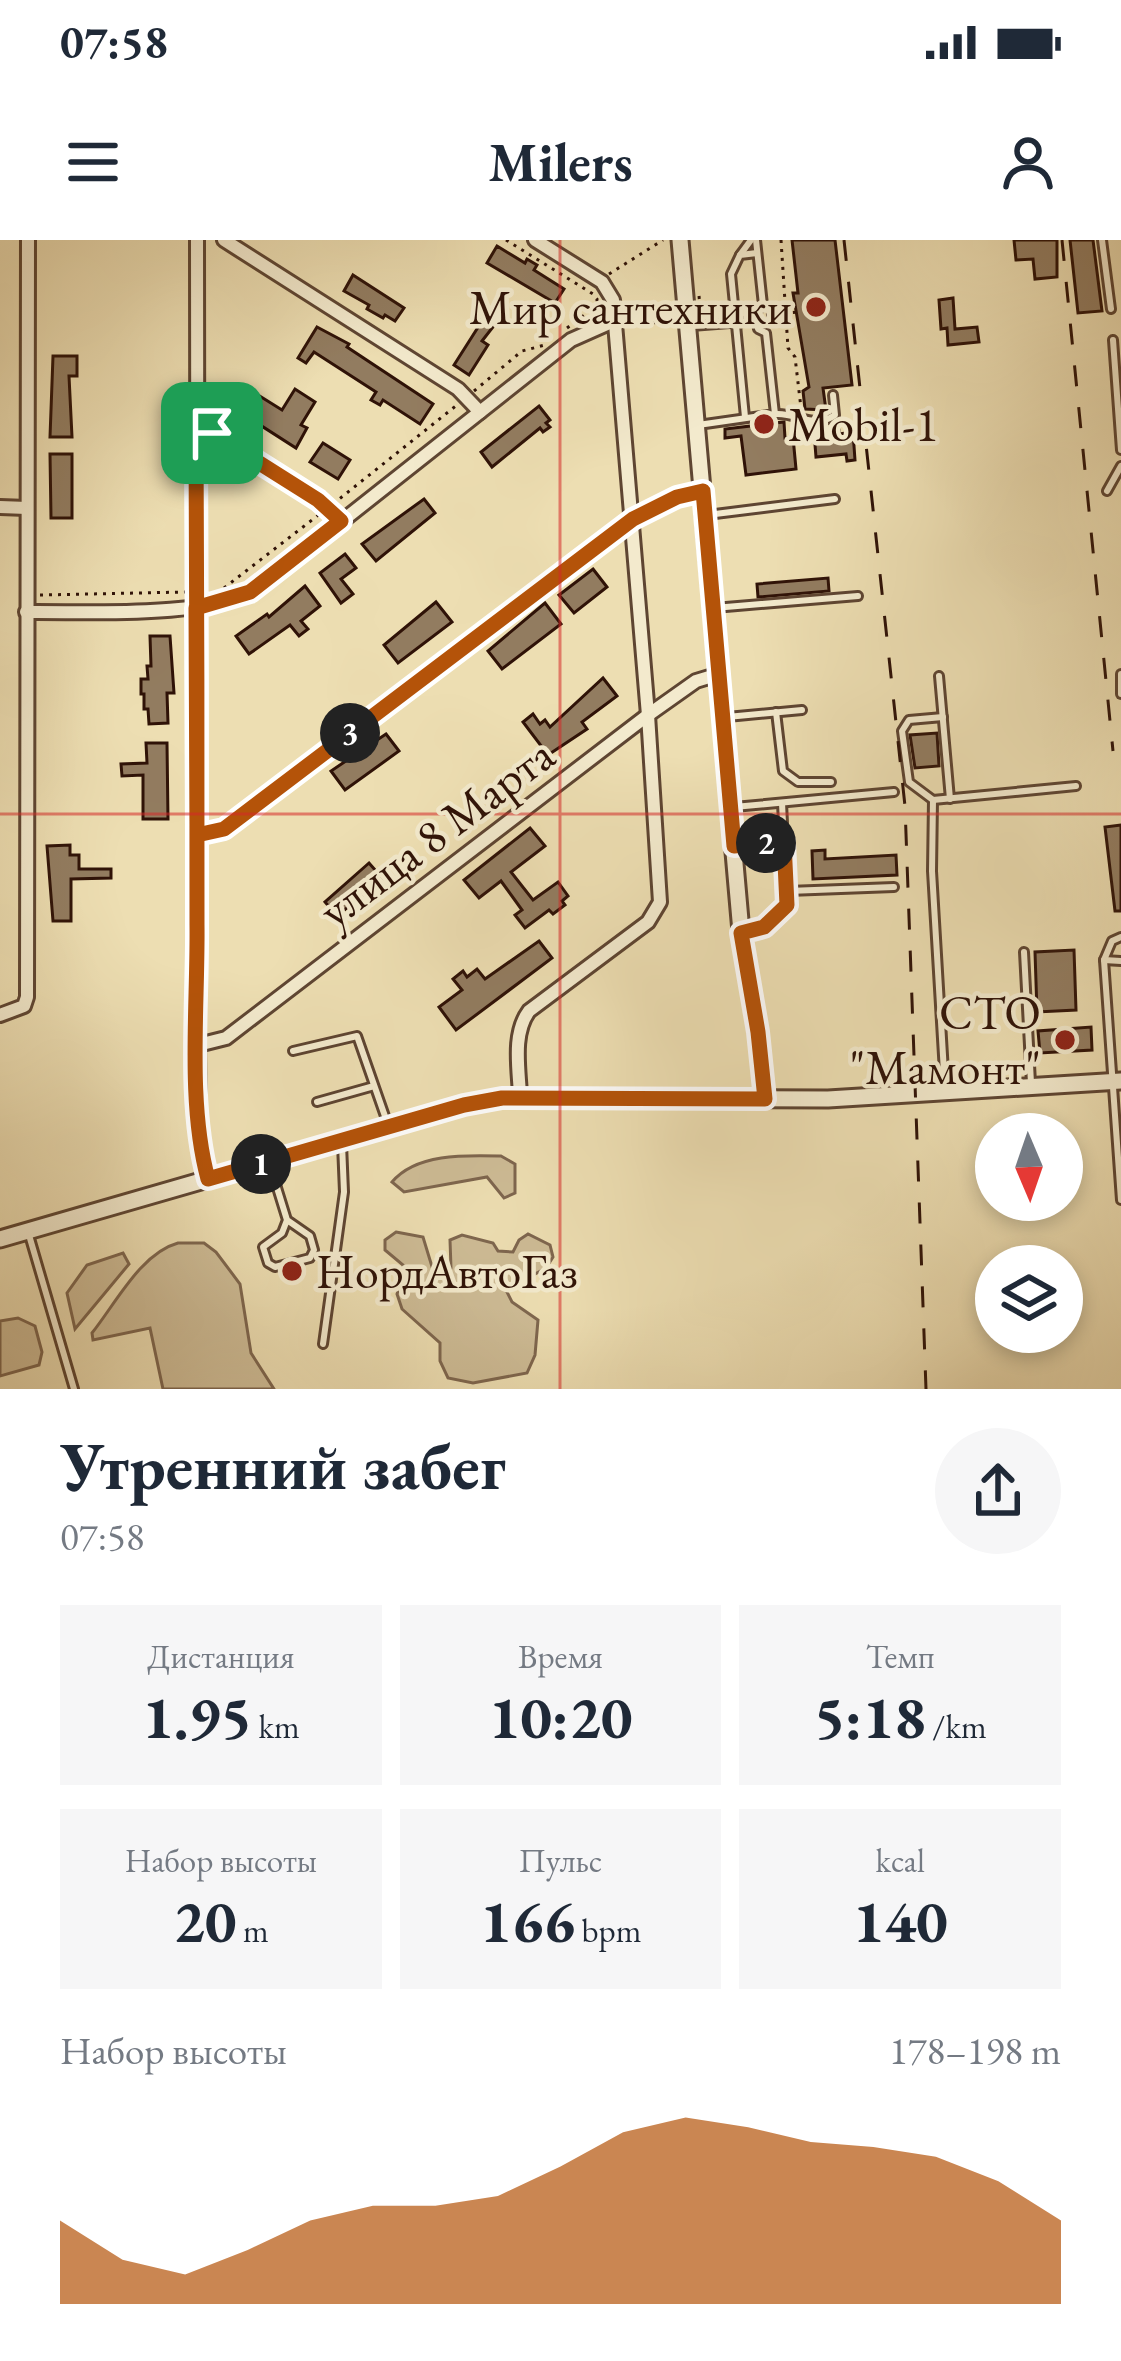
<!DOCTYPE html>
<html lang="ru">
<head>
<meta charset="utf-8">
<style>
  body { margin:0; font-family:"EB Garamond",serif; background:#f6f6f7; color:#1f2937; height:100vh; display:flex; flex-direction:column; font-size:45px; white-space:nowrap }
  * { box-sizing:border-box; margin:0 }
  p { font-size:39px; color:#747a83 }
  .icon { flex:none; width:66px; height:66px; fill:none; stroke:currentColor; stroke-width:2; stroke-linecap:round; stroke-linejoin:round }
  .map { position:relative; height:1149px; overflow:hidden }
  .sheet { display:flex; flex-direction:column; background:#fff; flex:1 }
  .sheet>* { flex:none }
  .needle { width:78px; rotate:178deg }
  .buttons { position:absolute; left:975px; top:873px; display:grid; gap:24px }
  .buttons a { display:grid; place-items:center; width:108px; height:108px; border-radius:50%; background:#fff; box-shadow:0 6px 18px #0003; font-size:60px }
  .pin { position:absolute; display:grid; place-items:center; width:102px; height:102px; color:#fff; margin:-51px; border-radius:24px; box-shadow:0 6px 18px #0006 }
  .km { position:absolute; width:60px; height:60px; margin:-30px; border-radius:50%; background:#222; color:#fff; font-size:33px; line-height:60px; text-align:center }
  .round { display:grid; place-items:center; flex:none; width:126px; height:126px; border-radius:63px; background:#f6f6f7 }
  .headline { display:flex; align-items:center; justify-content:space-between; height:204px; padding:0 60px }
  h1 { font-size:66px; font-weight:700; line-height:90px }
  .metrics { display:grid; grid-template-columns:repeat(3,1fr); gap:18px; height:204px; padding:12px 60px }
  .metrics div { display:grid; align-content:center; border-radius:0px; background:#f6f6f7; text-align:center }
  .metrics b { font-size:60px; font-weight:700 }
  .metrics small { font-size:33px; font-weight:400 }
  .metrics p { font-size:33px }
  .chart { height:336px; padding:24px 60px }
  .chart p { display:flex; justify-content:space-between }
  .chart svg { width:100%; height:216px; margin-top:12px; fill:#b45309; opacity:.7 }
  .status { display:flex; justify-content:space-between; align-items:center; height:84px; padding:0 60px; background:#fff; direction:ltr }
  .status svg { height:33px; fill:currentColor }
  header { display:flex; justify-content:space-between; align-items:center; height:156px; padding:0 60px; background:#fff; font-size:54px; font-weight:700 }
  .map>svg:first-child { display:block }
</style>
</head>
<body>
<div class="status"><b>07:58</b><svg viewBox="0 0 49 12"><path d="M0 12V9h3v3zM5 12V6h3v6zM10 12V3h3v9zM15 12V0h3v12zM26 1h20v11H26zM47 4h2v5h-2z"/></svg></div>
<header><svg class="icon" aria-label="menu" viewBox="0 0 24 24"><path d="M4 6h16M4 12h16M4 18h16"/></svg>Milers<svg class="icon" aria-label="person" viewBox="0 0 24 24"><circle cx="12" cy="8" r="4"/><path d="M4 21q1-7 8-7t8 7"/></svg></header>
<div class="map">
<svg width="1121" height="1149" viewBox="0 0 1121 1149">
  <rect width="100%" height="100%" fill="#eddeb2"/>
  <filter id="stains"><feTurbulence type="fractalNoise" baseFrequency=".00167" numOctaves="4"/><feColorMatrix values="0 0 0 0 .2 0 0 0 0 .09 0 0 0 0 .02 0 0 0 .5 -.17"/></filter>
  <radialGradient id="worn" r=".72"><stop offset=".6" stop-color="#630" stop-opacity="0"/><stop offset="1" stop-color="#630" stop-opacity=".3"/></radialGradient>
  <g fill="#cdbb95" stroke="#7e664e" stroke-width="3">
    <path d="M501,916L515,924V953L504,958L487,937L404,952L392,942C416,913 466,915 501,916Z"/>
    <path d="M396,992L423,997L433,1030L447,1038L451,1028L450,1000L462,995L493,1003L498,1011L513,1012L519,1000L528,994L550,1005L553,1017L546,1028L506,1050L512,1062L538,1080L535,1115L527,1133L473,1143L448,1138L440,1121V1103L402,1069L397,1054L404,1036L403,1025L385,1010V1000Z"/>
    <path d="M178,1003H204L216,1012L240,1044L251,1113L274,1149H163L150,1088L93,1100L92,1093C116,1063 141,1013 178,1003Z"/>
    <path d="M123,1013L129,1024L75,1089L67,1053L87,1025Z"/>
    <path d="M18,1078L35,1086L42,1112L39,1125L0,1136V1081Z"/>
  </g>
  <g fill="#927c60" stroke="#2f1207" stroke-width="3">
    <path d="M792,0H835L852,145L823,148L826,170L805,169L803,151L809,147L793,53H798Z"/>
    <path d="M1014,0H1057V37L1035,39L1033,19L1016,20Z"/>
    <path d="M1070,0H1093L1102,71L1078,73Z"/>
    <path d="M497,6L525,23L527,19L537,25L534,30L564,49L555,63L487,23Z"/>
    <path d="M353,35L404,68L395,81L385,75L383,78L367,69L369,65L344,51Z"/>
    <path d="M953,58L955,89L977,87L979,102L948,105L947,88L941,89L939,60Z"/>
    <path d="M483,68L500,78L482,101L488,105L469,135L454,125L482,81L477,78Z"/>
    <path d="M317,87L349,104L347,107L433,164L420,184L383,160L380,165L371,160L376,152L314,112L306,123L298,118Z"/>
    <path d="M53,116H77V136H69L72,197H50Z"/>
    <path d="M245,147L282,170L295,149L315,162L301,185L307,188L296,208L232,167Z"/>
    <path d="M539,166L550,180L546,183L550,187L543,192L540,188L492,227L481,212Z"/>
    <path d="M784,182L785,198L793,197L796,229L746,235L741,196L725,198V189Z"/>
    <path d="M839,190V194L853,192L855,220L847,221L846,214L816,217L814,192Z"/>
    <path d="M323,203L350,220L338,239L310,222Z"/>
    <path d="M50,214H72V278H51Z"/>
    <path d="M424,259L435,273L376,321L362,304Z"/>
    <path d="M345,314L356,328L341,339L353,354L341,363L320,333Z"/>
    <path d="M593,329L607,347L574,373L559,355Z"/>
    <path d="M828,338L829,351L758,357L757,344Z"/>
    <path d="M305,346L320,366L301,381L308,389L299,396L290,385L249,414L236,396L267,374L269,377Z"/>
    <path d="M436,362L452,382L398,423L384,405Z"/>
    <path d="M545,363L561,384L502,429L488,411Z"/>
    <path d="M150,396H170L174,453H167L168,483L149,484L148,469H144V454H141V439H148L147,426H151Z"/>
    <path d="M603,438L617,456L582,482L587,489L548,515L523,482L533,474L540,484L545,480L550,487Z"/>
    <path d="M937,493L939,526L915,528L910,495Z"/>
    <path d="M386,494L399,511L345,550L331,531Z"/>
    <path d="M146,503H167L168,579H143V535L122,536L121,524L147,523Z"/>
    <path d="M1121,585V671H1115L1105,587Z"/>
    <path d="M530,588L545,606L511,632L533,660L558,642L568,656L562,661L565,665L553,674L549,670L525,688L515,675L522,670L501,641L479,658L464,640Z"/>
    <path d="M70,605V615H79V629H111V638L71,639V681H53L47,606Z"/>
    <path d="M825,610V619L896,615L897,635L813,639L812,611Z"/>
    <path d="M369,623L383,639L337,676L325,662Z"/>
    <path d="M539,701L552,718L456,790L439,767L462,750L453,739L463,731L467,737L477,729L485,739Z"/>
    <path d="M1074,710L1076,770L1037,772L1035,712Z"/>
    <path d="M1091,787L1092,810L1040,813L1038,791Z"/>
  </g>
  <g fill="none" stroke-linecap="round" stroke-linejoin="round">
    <defs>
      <g id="service">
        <path d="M756,0L763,65L756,72L757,81"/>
        <path d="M1102,0L1111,69"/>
        <path d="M740,15L751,0"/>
        <path d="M691,86L756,81"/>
        <path d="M1113,100L1121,210"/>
        <path d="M775,174C797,172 814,190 835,175L833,155"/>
        <path d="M745,177L731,34L740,15L757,13"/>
        <path d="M698,185L775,174L766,93L758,89L757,81"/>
        <path d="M200,192C233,193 316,253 339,279"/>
        <path d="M1107,251L1121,226"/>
        <path d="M707,275L835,259"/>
        <path d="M714,368L858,356"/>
        <path d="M1121,434V454"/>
        <path d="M939,436L950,559"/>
        <path d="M776,472L783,531L798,542H831"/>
        <path d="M727,477L802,470"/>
        <path d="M933,560L909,542L902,491L909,480L943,477"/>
        <path d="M734,567L894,552"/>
        <path d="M734,606L785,602"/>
        <path d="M788,651L894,647"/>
        <path d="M741,693L765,687L787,665L782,563"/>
        <path d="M1121,697L1112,701L1104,720L1121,960"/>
        <path d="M1024,712L1031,843"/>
        <path d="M1104,720L1121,721"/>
        <path d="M293,811L357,796L387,882"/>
        <path d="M945,849L932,631L933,560L1076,546"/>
        <path d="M317,862L374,846"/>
        <path d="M270,925L287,980L310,996L314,1010L310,1018L275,1027L268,1023L263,1007L282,993L287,980"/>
        <path d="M29,995L74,1149"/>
        <path d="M323,1104L344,952L342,904"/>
      </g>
      <g id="minor">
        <path d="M197,0L198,805L199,900L208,939"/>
        <path d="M224,0L458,149L480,172"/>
        <path d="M0,267L27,268"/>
        <path d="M26,372C90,371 206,380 260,346L571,100L616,80L686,71"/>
        <path d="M197,595L224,589L633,279L677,257L703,251"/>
        <path d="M0,775L24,766L27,757L28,0"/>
        <path d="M198,805L226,798L648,475L696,441L719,434"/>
        <path d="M520,856C519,829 512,794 529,771L648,682L660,662L648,475L613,60L602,42L535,0"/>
      </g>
      <g id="tertiary">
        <path d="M680,0L742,703L761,814L765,859"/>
        <path d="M0,999L464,865L503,858L828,859L1121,841"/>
      </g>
    </defs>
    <use href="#service" stroke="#5e4532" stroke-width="12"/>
    <use href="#minor" stroke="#5e4532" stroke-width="18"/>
    <use href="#tertiary" stroke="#5e4532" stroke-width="21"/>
    <g stroke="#2f1207" stroke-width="3" stroke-dasharray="3 6" stroke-linecap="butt">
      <path d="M506,0L593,54L597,59V73"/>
      <path d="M781,0L788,108L795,117L801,168H797"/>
      <path d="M609,34L663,0"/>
      <path d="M699,56L701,76"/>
      <path d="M766,75L799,72"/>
      <path d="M567,88L595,67"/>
      <path d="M474,151L522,111L545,105"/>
      <path d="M333,264L457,165"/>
      <path d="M224,348L321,273"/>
      <path d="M40,355L185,352"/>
    </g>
    <use href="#service" stroke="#f3eacd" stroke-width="6"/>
    <use href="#minor" stroke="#f3eacd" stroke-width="12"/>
    <use href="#tertiary" stroke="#f3eacd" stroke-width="15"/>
    <g stroke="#2f1207" stroke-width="3" stroke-dasharray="21 21" stroke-linecap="butt">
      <path d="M844,0L905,566L926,1149"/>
      <path d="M1062,0L1113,511"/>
    </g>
  </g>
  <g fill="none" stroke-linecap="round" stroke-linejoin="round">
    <defs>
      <path id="route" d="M212,193L196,192C197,356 197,521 197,685C198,765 187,862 208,939L464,865L502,858L765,859L758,792L741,693L764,687L787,665L784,602L734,606L703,251L677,257L633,279L224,589L197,595L196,368L250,352L341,281L318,260L212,193"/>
    </defs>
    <use href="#route" stroke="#fff" stroke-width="24"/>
    <use href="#route" stroke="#b45309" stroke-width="15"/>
  </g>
  <path fill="none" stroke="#d62828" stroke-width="3" stroke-opacity="0.55" d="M560,0V1149M0,574H1121"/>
  <g fill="#8f2418" stroke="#f3eacd" stroke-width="4.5">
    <circle cx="816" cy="67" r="12"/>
    <circle cx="764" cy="184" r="12"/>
    <circle cx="1065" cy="800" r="12"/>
    <circle cx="292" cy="1031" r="12"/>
  </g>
  <g text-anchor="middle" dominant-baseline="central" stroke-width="9" stroke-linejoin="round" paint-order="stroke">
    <g font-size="48" fill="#2f1207" stroke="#f3eacd" text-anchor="end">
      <text x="792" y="67">Мир сантехники</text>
      <text x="788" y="184" text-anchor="start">Mobil-1</text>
      <text x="1041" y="772">СТО<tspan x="1041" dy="55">"Мамонт"</tspan></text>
      <text x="316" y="1031" text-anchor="start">НордАвтоГаз</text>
    </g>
    <g font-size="48" fill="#2f1207" stroke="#f3eacd">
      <text transform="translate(436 592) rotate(-37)">улица 8 Марта</text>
    </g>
  </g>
  <rect width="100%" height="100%" filter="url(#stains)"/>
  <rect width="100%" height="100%" fill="url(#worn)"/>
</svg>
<div class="buttons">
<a><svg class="needle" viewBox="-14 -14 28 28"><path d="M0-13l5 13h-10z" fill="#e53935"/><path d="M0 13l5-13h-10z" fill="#747a83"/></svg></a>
<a><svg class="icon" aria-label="layers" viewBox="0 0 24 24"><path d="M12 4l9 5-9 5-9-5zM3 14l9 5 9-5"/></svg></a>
</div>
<div class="pin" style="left:212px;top:193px;background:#1e9e55"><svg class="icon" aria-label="arrive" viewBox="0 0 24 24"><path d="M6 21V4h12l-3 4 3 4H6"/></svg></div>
<b class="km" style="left:261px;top:924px">1</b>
<b class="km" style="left:766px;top:603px">2</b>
<b class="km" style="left:350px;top:493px">3</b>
</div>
<section class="sheet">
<div class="headline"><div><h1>Утренний забег</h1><p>07:58</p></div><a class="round"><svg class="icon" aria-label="share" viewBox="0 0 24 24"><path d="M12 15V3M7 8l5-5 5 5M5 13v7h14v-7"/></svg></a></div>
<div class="metrics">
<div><p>Дистанция</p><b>1.95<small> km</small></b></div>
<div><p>Время</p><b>10:20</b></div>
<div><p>Темп</p><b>5:18<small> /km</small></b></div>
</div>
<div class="metrics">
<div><p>Набор высоты</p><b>20<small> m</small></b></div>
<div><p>Пульс</p><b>166<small> bpm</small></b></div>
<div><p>kcal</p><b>140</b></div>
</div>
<div class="chart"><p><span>Набор высоты</span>178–198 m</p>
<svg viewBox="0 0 160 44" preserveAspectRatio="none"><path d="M0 44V27L10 35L20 38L30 33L40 27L50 24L60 24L70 22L80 16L90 9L100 6L110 8L120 11L130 12L140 14L150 19L160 27V44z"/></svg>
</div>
</section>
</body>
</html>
